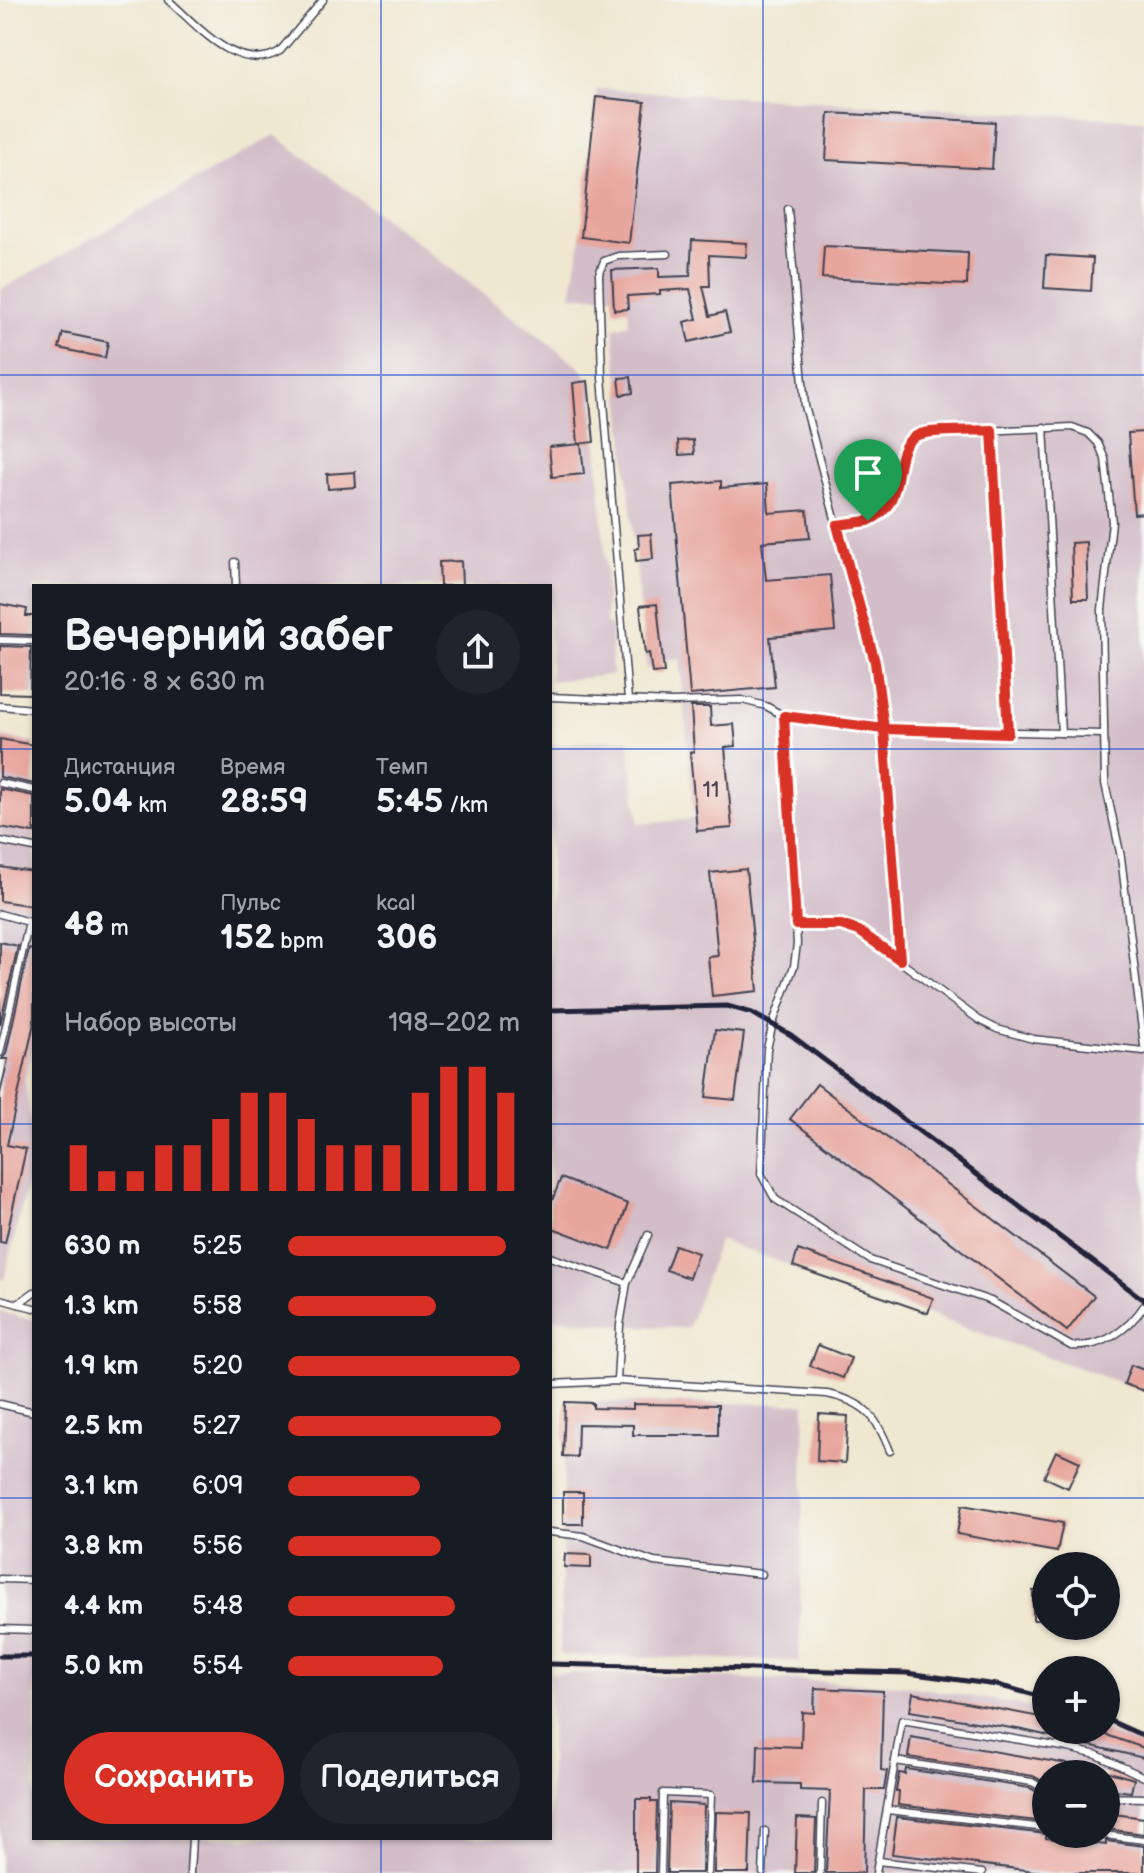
<!DOCTYPE html>
<html lang="ru">
<head>
<meta charset="utf-8">
<style>
  body { margin:0; font-family:"Balsamiq Sans",sans-serif; background:#20242c; color:#f1f3f6; height:100vh; display:flex; flex-direction:column; font-size:30px; white-space:nowrap }
  * { box-sizing:border-box; margin:0 }
  p { font-size:26px; color:#9ea1a6 }
  .icon { flex:none; width:44px; height:44px; fill:none; stroke:currentColor; stroke-width:2; stroke-linecap:round; stroke-linejoin:round }
  .map { position:relative; flex:1; overflow:hidden }
  .side { position:absolute; left:32px; top:584px; width:520px; height:1256px; display:flex; flex-direction:column; background:#171b24; border-radius:0px; box-shadow:0 2px 6px #0004 }
  .side>* { flex:none }
  .controls { position:absolute; left:1032px; top:1552px; display:grid; gap:16px }
  .controls a { display:grid; place-items:center; width:88px; height:88px; border-radius:50%; background:#171b24; box-shadow:0 2px 6px #0004; font-size:40px }
  .pin { position:absolute; display:grid; place-items:center; width:68px; height:68px; color:#fff; margin:-82px -34px; border-radius:50% 50% 50% 0; rotate:-45deg; box-shadow:0 0 8px #0007 }
  .pin .icon { rotate:45deg }
  .round { display:grid; place-items:center; flex:none; width:84px; height:84px; border-radius:42px; background:#20242c }
  .summary { display:flex; align-items:center; justify-content:space-between; height:136px; padding:0 32px }
  h1 { font-size:44px; font-weight:600; line-height:60px }
  .metrics { display:grid; grid-template-columns:repeat(3,1fr); gap:12px; height:136px; padding:8px 32px }
  .metrics div { display:grid; align-content:center }
  .metrics b { font-size:34px; font-weight:600 }
  .metrics small { font-size:22px; font-weight:400 }
  .metrics p { font-size:22px }
  .chart { height:224px; padding:16px 32px }
  .chart p { display:flex; justify-content:space-between }
  .chart svg { width:100%; height:144px; margin-top:8px; stroke:#d93025; stroke-width:6 }
  .cta { display:flex; gap:16px; margin-top:auto; padding:16px 32px }
  .cta a { flex:1; height:92px; border-radius:48px; background:#d93025; color:#fff; font-size:32px; font-weight:600; line-height:92px; text-align:center }
  .cta a+a { background:#20242c; color:#f1f3f6 }
  ul { padding:0 32px; list-style:none; font-size:26px }
  li { display:grid; grid-template-columns:128px 96px 1fr; align-items:center; height:60px }
  li i { height:20px; border-radius:10px; background:#d93025 }
  .map>svg:first-child { display:block }
</style>
</head>
<body>
<div class="map">
<svg width="1144" height="1873" viewBox="0 0 1144 1873">
  <rect width="100%" height="100%" fill="#f6f6f2"/>
  <filter id="ink" filterUnits="userSpaceOnUse"><feTurbulence type="fractalNoise" baseFrequency=".0125" numOctaves="2"/><feDisplacementMap in="SourceGraphic" scale="16" xChannelSelector="R" yChannelSelector="G"/><feConvolveMatrix kernelMatrix="1 2 1 2 8 2 1 2 1" color-interpolation-filters="sRGB"/></filter>
  <filter id="wash" filterUnits="userSpaceOnUse"><feTurbulence type="fractalNoise" baseFrequency=".006" numOctaves="4" result="noise"/><feDisplacementMap in="SourceGraphic" scale="32" xChannelSelector="R" yChannelSelector="G"/><feGaussianBlur stdDeviation="1.8" result="paint"/><feColorMatrix in="noise" values="0 0 0 0 0 0 0 0 0 0 0 0 0 0 0 0 0 1.4 0 .05"/><feComposite in="paint" operator="in"/></filter>
  <g filter="url(#wash)">
    <rect width="100%" height="100%" fill="#efe7d0"/>
    <g fill="#d2bdc8" fill-rule="evenodd">
      <path d="M597,89L1144,120V1391L719,1240L688,1328L631,1326L550,1318V745L628,738L639,824L694,819L680,658L651,661V669H647L645,654L662,651L657,604L640,606L614,329L629,324L628,309H614L613,296H571L581,237Z"/>
      <path d="M275,135L582,369L588,381L592,380L606,568V624L611,625L612,675L550,681V586H34V694L0,693V290Z"/>
      <path d="M0,737L34,743V1044L25,1080L34,1155L4,1280L0,1279Z"/>
      <path d="M0,1312L34,1320V1838H550V1673L623,1674L902,1685L1015,1704L1046,1713V1730H1101L1141,1744L1144,1746V1873H0ZM1046,1774H1106V1834H1046Z"/>
      <path d="M565,1402L805,1404L799,1661L560,1655Z"/>
    </g>
    <g id="blocks">
      <g fill="#e7a59c">
        <path d="M596,97L645,102L629,243L581,237Z"/>
        <path d="M829,113L995,122L992,169L826,160Z"/>
        <path d="M692,240L747,243L746,257L709,255L710,286H703L710,316L725,312L730,332L689,342L684,322L697,319L690,289L660,291V294L627,296L628,309L614,310L612,270L659,268V277L690,276Z"/>
        <path d="M824,246L968,253L967,285L822,278Z"/>
        <path d="M1046,255L1093,258L1091,291L1044,288Z"/>
        <path d="M63,333L108,342L105,358L59,348Z"/>
        <path d="M631,377L633,393L621,395L619,378Z"/>
        <path d="M588,381L594,442L578,444L573,383Z"/>
        <path d="M1144,432V513L1134,514L1128,433Z"/>
        <path d="M693,440L694,454L679,455L678,441Z"/>
        <path d="M581,444L584,474L552,477L549,447Z"/>
        <path d="M355,472L356,487L328,489L327,474Z"/>
        <path d="M721,481V488L767,484L769,513L807,510L810,538L762,542L766,580L830,575L835,631L770,637L775,687L690,695L672,485Z"/>
        <path d="M651,534L653,559L636,561L635,549L639,548L638,535Z"/>
        <path d="M1086,542L1088,599H1073L1071,543Z"/>
        <path d="M461,561L462,586H440L439,562Z"/>
        <path d="M0,604L27,609L26,616H34V633L31,635L0,634Z"/>
        <path d="M657,604L664,672L652,673L649,653L645,654L640,606Z"/>
        <path d="M0,646L31,647L30,694L0,693Z"/>
        <path d="M691,707H710L711,726L734,724L736,746L725,747L732,828L697,831L690,752H694Z"/>
        <path d="M0,739L34,745V784L0,777Z"/>
        <path d="M0,789L34,796V833L0,827Z"/>
        <path d="M0,867L34,872V906L0,901Z"/>
        <path d="M746,869L758,991L712,996L708,957L718,956L710,873Z"/>
        <path d="M0,942L18,946L0,1025Z"/>
        <path d="M29,949L34,950V1023L7,1145L26,1149L5,1243L0,1242V1094L8,1059H2L6,1054Z"/>
        <path d="M715,1030L744,1033L735,1100L706,1097Z"/>
        <path d="M817,1084L1094,1296L1067,1331L790,1119Z"/>
        <path d="M561,1178L628,1204L611,1250L550,1227V1206Z"/>
        <path d="M675,1245L698,1253L689,1278L666,1270Z"/>
        <path d="M798,1250L933,1298L928,1313L793,1266Z"/>
        <path d="M818,1345L851,1358L843,1378L810,1366Z"/>
        <path d="M1131,1365L1144,1370V1391L1124,1384Z"/>
        <path d="M565,1402L593,1403V1408L633,1409V1404L718,1405V1435H633V1425L578,1424L577,1457L563,1456Z"/>
        <path d="M819,1414L848,1416L845,1463L817,1461Z"/>
        <path d="M1056,1451L1080,1462L1068,1488L1044,1477Z"/>
        <rect x="563" y="1492" width="20" height="32"/>
        <path d="M962,1505L1063,1523L1057,1552L957,1534Z"/>
        <path d="M565,1554L591,1555V1568L564,1567Z"/>
        <path d="M1046,1590V1620H1033V1591Z"/>
        <path d="M815,1688L883,1691L881,1770L887,1771L884,1790H866L864,1873H826L830,1791L800,1790V1784L757,1783L758,1745L801,1747L802,1712L814,1713Z"/>
        <path d="M913,1693L1046,1718V1731L1092,1730L1144,1748V1758L1023,1730L910,1711Z"/>
        <path d="M911,1737L1085,1767L1084,1774H1046V1783L1033,1776L908,1757Z"/>
        <path d="M906,1769L1030,1788L1045,1796L1046,1822L898,1805L899,1791H896L899,1773L905,1774Z"/>
        <path d="M1106,1771L1134,1779L1131,1792L1106,1789Z"/>
        <path d="M636,1799H651V1802H657L655,1873H636Z"/>
        <path d="M669,1803L704,1805L702,1873H667Z"/>
        <path d="M716,1812L751,1813L749,1873H714Z"/>
        <path d="M1106,1813L1144,1818V1834L1106,1829Z"/>
        <path d="M897,1817L1046,1834V1838L1106,1845V1841L1144,1846V1873H1051L892,1854Z"/>
        <path d="M797,1818L816,1819L814,1873H795Z"/>
      </g>
    </g>
  </g>
  <g filter="url(#ink)">
    <use href="#blocks" fill-opacity="0" stroke="#414051" stroke-width="2"/>
    <g fill="none" stroke-linecap="round" stroke-linejoin="round">
      <defs>
        <g id="service">
          <path d="M168,0C197,25 238,76 280,51L323,0"/>
          <path d="M788,209L805,406L880,688L900,960"/>
          <path d="M1044,427L1061,733"/>
          <path d="M992,430L1008,733"/>
          <path d="M837,525L868,521L882,515C901,488 892,451 920,434L1072,427L1088,433L1098,443L1105,459L1112,522L1102,609L1105,783L1121,857L1144,1046"/>
          <path d="M235,562L236,586"/>
          <path d="M0,640L33,641"/>
          <path d="M550,697L672,702L742,700L766,706L784,716L884,729L1103,734"/>
          <path d="M628,700L602,377L599,274L604,261L618,256L668,254"/>
          <path d="M0,706L34,709"/>
          <path d="M784,716L797,944L794,966L773,1023L767,1049L761,1174L775,1199L870,1260L991,1301L1071,1346C1102,1348 1127,1331 1144,1306"/>
          <path d="M0,783L34,790"/>
          <path d="M0,841L34,848"/>
          <path d="M0,914L29,922L34,920"/>
          <path d="M796,925H841L859,931L979,1020L997,1029L1033,1039L1144,1051"/>
          <path d="M0,1053L29,922"/>
          <path d="M550,1257L627,1283"/>
          <path d="M0,1299L18,1304L34,1292"/>
          <path d="M18,1304L34,1308"/>
          <path d="M617,1381L620,1325L627,1283L648,1235"/>
          <path d="M550,1384L617,1381L827,1394C866,1402 876,1416 890,1451"/>
          <path d="M0,1404L34,1412"/>
          <path d="M550,1532L583,1536L654,1562L762,1574"/>
          <path d="M0,1579L34,1580"/>
          <path d="M0,1629L34,1630"/>
          <path d="M895,1761L1032,1782L1046,1790"/>
          <path d="M1106,1797L1144,1798"/>
          <path d="M887,1810L1046,1828"/>
          <path d="M1096,1834L1144,1840"/>
          <path d="M878,1861L982,1873"/>
          <path d="M190,1873L192,1838"/>
          <path d="M661,1873L663,1793L711,1795L708,1873"/>
          <path d="M763,1873L765,1831"/>
          <path d="M820,1873L822,1803"/>
          <path d="M876,1873L902,1720L1068,1748L1097,1755L1144,1777"/>
        </g>
      </defs>
      <use href="#service" stroke="#414051" stroke-width="9"/>
      <use href="#service" stroke="#fff" stroke-width="6"/>
      <g stroke="#22223b" stroke-width="5">
        <path d="M550,1010L727,1006L752,1013L791,1035L1144,1300"/>
        <path d="M0,1656H34"/>
        <path d="M550,1664L907,1673L997,1685L1046,1698"/>
        <path d="M1106,1719L1144,1736"/>
      </g>
    </g>
  </g>
  <g fill="none" stroke-linecap="round" stroke-linejoin="round" filter="url(#ink)">
    <defs>
      <path id="route" d="M868,521L837,525L875,662L884,729L784,716L796,925H841L859,931L900,960L884,729L1008,733L992,430C975,431 932,429 918,435C886,448 912,503 868,521"/>
    </defs>
    <use href="#route" stroke="#fff" stroke-width="16"/>
    <use href="#route" stroke="#d93025" stroke-width="10"/>
  </g>
  <path fill="none" stroke="#1d4ed8" stroke-width="2" stroke-opacity="0.55" d="M381,0V586M763,0V1873M0,375H1144M0,749H34M550,749H1144M0,1124H34M550,1124H1144M0,1498H34M550,1498H1144M381,1838V1873"/>
  <g text-anchor="middle" dominant-baseline="central" stroke-width="7" stroke-linejoin="round" paint-order="stroke">
    <g font-size="22" fill="#534353">
      <text x="711" y="790">11</text>
    </g>
  </g>
</svg>
<div class="controls">
<a><svg class="icon" aria-label="locate" viewBox="0 0 24 24"><circle cx="12" cy="12" r="6"/><path d="M12 2v4M12 18v4M2 12h4M18 12h4"/></svg></a>
<a>+</a>
<a>−</a>
</div>
<div class="pin" style="left:868px;top:521px;background:#1e9e55"><svg class="icon" aria-label="arrive" viewBox="0 0 24 24"><path d="M6 21V4h12l-3 4 3 4H6"/></svg></div>
<section class="side">
<div class="summary"><div><h1>Вечерний забег</h1><p>20:16 · 8 × 630 m</p></div><a class="round"><svg class="icon" aria-label="share" viewBox="0 0 24 24"><path d="M12 15V3M7 8l5-5 5 5M5 13v7h14v-7"/></svg></a></div>
<div class="metrics">
<div><p>Дистанция</p><b>5.04<small> km</small></b></div>
<div><p>Время</p><b>28:59</b></div>
<div><p>Темп</p><b>5:45<small> /km</small></b></div>
</div>
<div class="metrics">
<div><b>48<small> m</small></b></div>
<div><p>Пульс</p><b>152<small> bpm</small></b></div>
<div><p>kcal</p><b>306</b></div>
</div>
<div class="chart"><p><span>Набор высоты</span>198–202 m</p>
<svg viewBox="0 0 160 44" preserveAspectRatio="none"><path d="M5 44V30M15 44V38M25 44V38M35 44V30M45 44V30M55 44V22M65 44V14M75 44V14M85 44V22M95 44V30M105 44V30M115 44V30M125 44V14M135 44V6M145 44V6M155 44V14"/></svg>
</div>
<ul>
<li><b>630 m</b>5:25<i style="width:94%"></i></li>
<li><b>1.3 km</b>5:58<i style="width:64%"></i></li>
<li><b>1.9 km</b>5:20<i style="width:100%"></i></li>
<li><b>2.5 km</b>5:27<i style="width:92%"></i></li>
<li><b>3.1 km</b>6:09<i style="width:57%"></i></li>
<li><b>3.8 km</b>5:56<i style="width:66%"></i></li>
<li><b>4.4 km</b>5:48<i style="width:72%"></i></li>
<li><b>5.0 km</b>5:54<i style="width:67%"></i></li>
</ul>
<div class="cta"><a>Сохранить</a><a>Поделиться</a></div>
</section>
</div>
</body>
</html>
